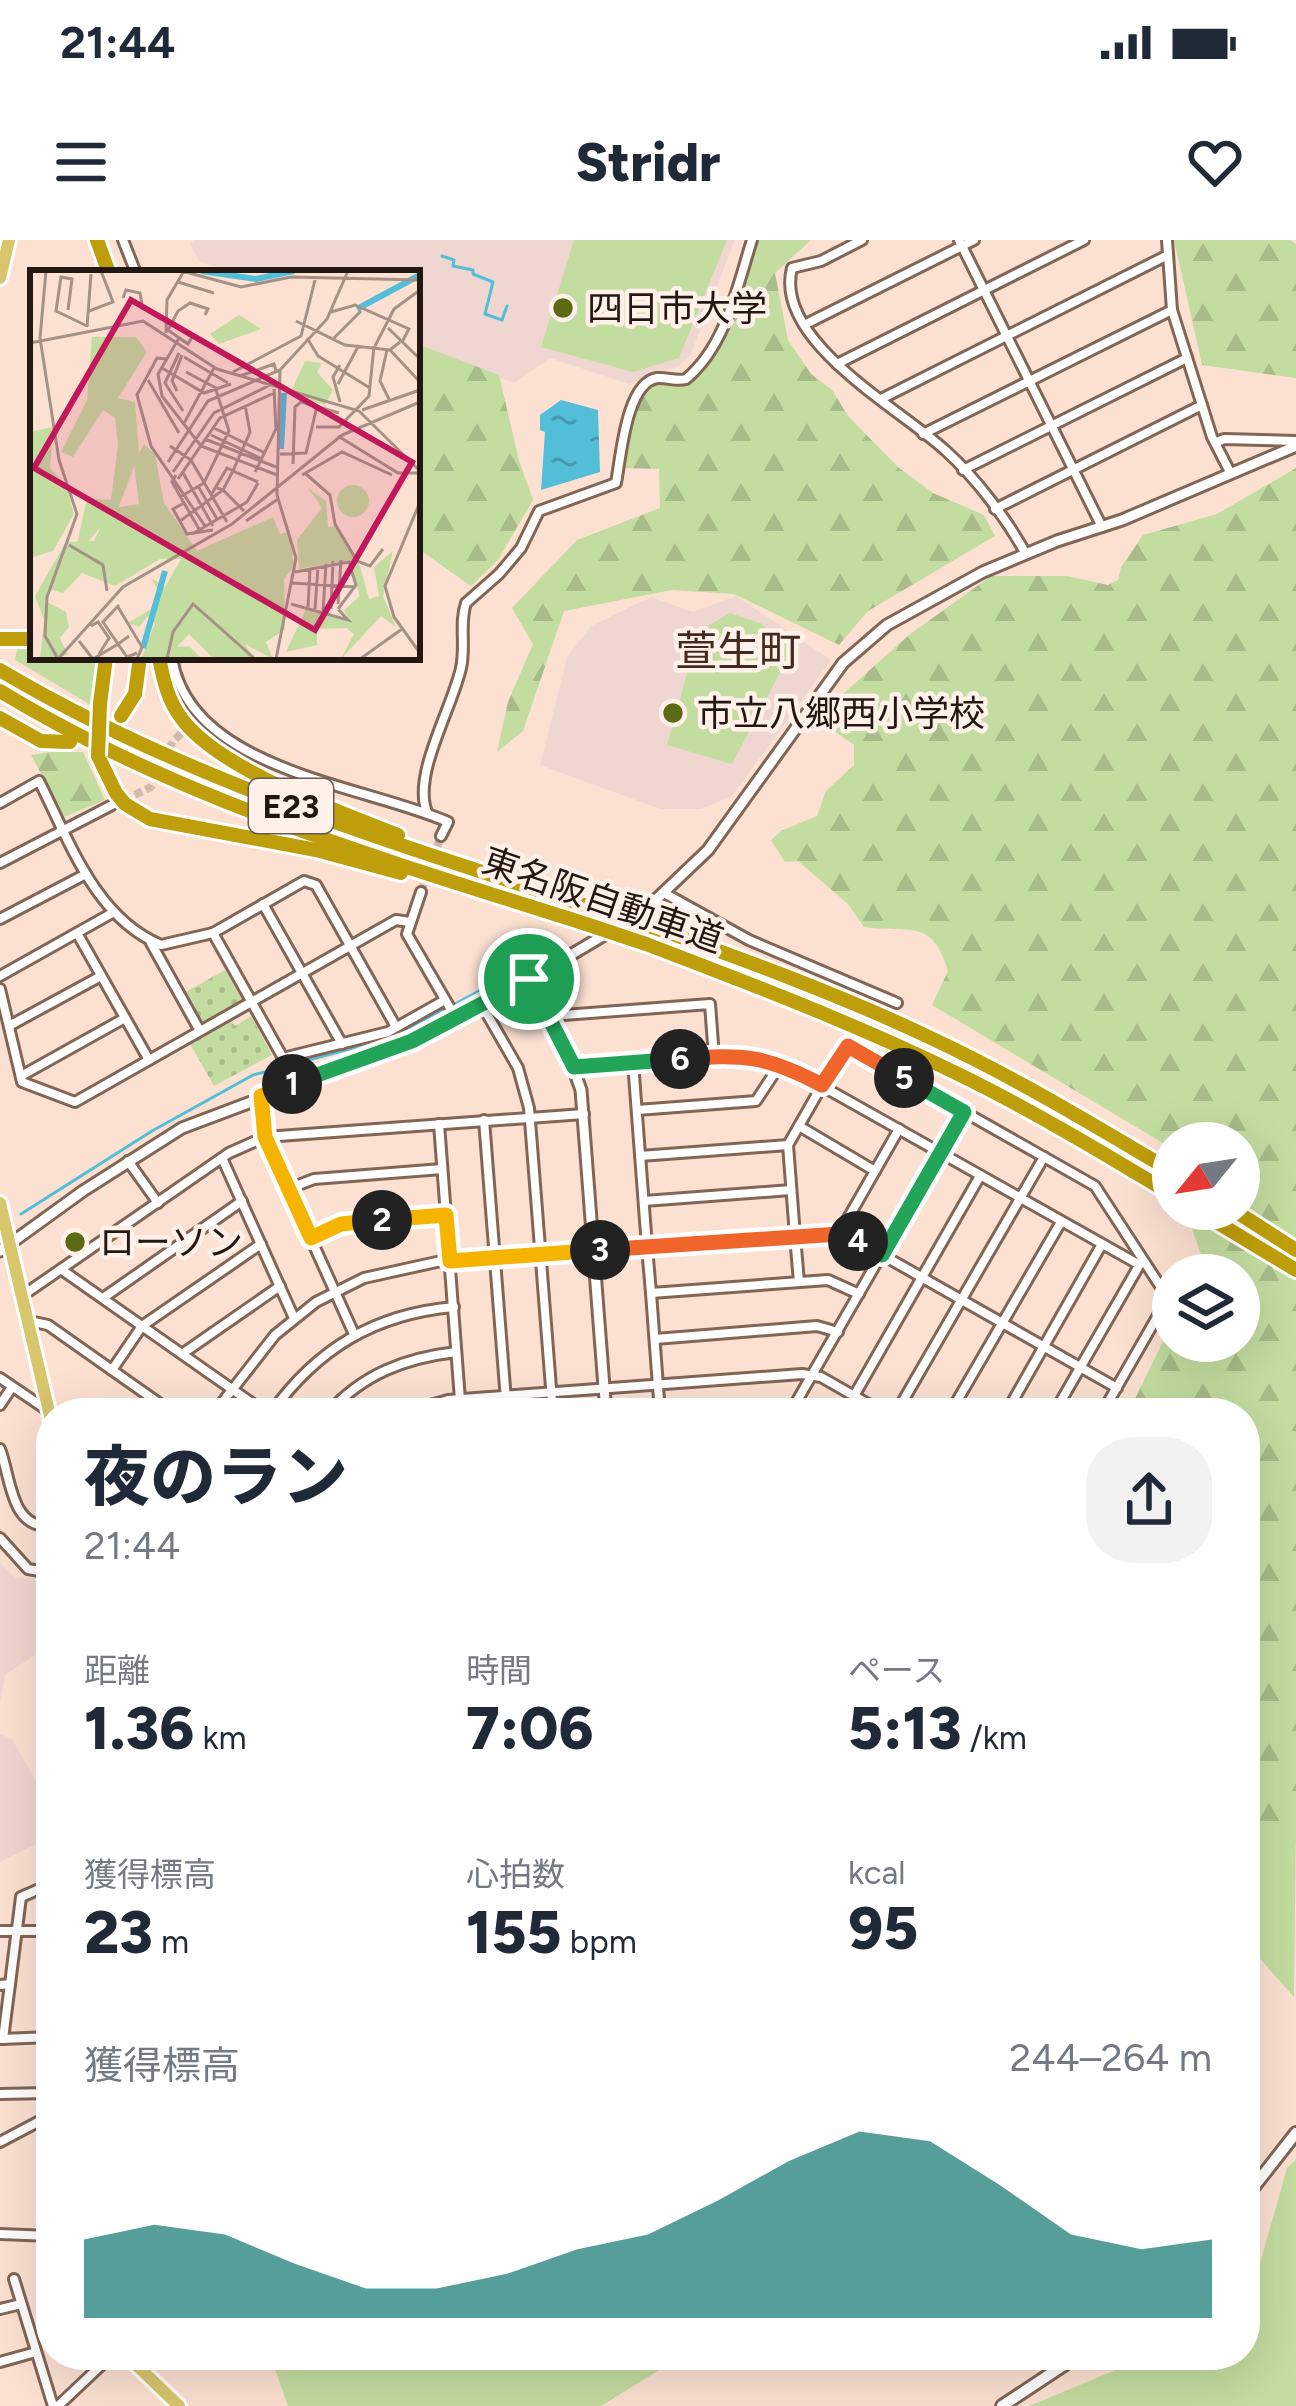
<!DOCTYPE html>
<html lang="ja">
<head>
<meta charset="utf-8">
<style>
  body { margin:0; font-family:Figtree,"Noto Sans JP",sans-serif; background:#f2f2f3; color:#1f2937; height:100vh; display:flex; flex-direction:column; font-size:45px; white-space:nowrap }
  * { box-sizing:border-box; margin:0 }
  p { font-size:39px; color:#747a83 }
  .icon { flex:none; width:66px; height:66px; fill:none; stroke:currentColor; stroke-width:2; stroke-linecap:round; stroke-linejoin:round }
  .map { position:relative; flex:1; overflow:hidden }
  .side { position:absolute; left:36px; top:1158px; width:1224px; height:972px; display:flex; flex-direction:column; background:#fff; border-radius:48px; box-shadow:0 12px 48px #0002 }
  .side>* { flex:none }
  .needle { width:78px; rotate:240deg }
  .controls { position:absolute; left:1152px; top:882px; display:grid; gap:24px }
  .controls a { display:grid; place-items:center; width:108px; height:108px; border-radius:50%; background:#fff; box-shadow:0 12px 48px #0002; font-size:60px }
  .pin { position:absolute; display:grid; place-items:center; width:102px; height:102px; color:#fff; margin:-51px; border:6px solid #fff; border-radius:50%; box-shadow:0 3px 12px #0007 }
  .km { position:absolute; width:60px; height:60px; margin:-30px; border-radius:50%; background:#222; color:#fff; font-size:33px; line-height:60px; text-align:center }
  .round { display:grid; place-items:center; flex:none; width:126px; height:126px; border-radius:48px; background:#f2f2f3 }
  .head { display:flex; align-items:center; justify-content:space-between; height:204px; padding:0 48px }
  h1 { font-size:66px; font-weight:800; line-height:90px }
  .stats { display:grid; grid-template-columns:repeat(3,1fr); gap:18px; height:204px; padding:12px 48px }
  .stats div { display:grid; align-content:center }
  .stats b { font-size:60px; font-weight:800 }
  .stats small { font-size:33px; font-weight:400 }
  .stats p { font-size:33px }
  .chart { height:336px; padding:24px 48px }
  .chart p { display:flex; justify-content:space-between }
  .chart svg { width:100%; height:216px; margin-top:12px; fill:#0f766e; opacity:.7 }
  .status { display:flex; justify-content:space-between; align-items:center; height:84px; padding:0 60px; background:#fff; direction:ltr }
  .status svg { height:33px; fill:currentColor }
  header { display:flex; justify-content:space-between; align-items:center; height:156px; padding:0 48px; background:#fff; font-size:54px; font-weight:800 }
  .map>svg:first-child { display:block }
</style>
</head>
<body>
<div class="status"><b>21:44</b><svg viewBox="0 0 49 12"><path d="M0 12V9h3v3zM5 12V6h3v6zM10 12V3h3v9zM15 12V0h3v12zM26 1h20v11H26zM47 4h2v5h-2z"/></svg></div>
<header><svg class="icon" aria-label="menu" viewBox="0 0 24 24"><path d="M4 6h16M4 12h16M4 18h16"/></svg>Stridr<svg class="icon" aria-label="heart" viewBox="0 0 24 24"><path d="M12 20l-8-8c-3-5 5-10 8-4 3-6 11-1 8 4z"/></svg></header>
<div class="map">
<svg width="1296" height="2166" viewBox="0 0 1296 2166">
  <defs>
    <pattern id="forest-firs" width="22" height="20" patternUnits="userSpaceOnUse" patternTransform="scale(3)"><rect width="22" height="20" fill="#c3dc9f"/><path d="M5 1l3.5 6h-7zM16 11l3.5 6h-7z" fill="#a7bc88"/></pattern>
    <pattern id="park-dots" width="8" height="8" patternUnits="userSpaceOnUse" patternTransform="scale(3)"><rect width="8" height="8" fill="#c3dc9f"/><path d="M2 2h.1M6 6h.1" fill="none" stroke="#a7bc88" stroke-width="1.8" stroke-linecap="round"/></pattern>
    <pattern id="water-ripples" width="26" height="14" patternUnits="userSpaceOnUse" patternTransform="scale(3)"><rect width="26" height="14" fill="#53bed7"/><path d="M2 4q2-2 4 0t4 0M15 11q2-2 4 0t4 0" fill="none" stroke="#4499ad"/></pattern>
  </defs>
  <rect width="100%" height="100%" fill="#fce1d2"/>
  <g fill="#f0d6d1">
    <path d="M194,0H735L690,116L678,126L629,144L550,118L514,143L417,104V33H218L219,28L199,21L190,4Z"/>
    <path d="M736,356L831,420L732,556L701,569H660L540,525L567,417L591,386L651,357L693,372Z"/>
    <path d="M0,1323L16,1338L51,1339V1404L5,1435L0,1462Z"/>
    <path d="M0,1494L12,1499L51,1568V1596L0,1622Z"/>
  </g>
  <g fill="#c3dc9f">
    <path d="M574,0H727L679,118L633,132L541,107Z"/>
    <path d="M730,373L760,383L793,408L732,524L667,505L699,391Z"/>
    <path d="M17,409H33V417H97L91,465L15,420Z"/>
    <path d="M1245,1552L1296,1578L1294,1757L1247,1704Z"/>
    <path d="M1296,1919V2166H1029L1152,2115H1245V2076L1287,1928Z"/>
    <path d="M270,2115H684L601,2166H288Z"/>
  </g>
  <g fill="url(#forest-firs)">
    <path d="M757,0H811L775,33L788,100L811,134L832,150L848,176L898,227L933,253L984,275L995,296L868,371L839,405L734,354L672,350L564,371L523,491L497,512L508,462L533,404L512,368L577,300L660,268L659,229L624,228C628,203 628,151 659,143C677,139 687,150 701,132C731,95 741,44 757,0Z"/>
    <path d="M1174,0H1290L1296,4V138L1202,125Z"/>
    <path d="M417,104L499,135L519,220L533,260L498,320L471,346L417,308Z"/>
    <path d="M1296,228V1602L1280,1596L1245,1569V1173H1128L1173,1081V1101H1239V1035H1196L1203,1020L1192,989L1209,969H1239V903H1173V909L932,765L948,731C932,676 908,694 864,687L848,664L798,621L785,622L771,600L781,591L817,576L826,551L854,525V505L816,478L909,395L991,336H1067L1108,345L1118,340L1121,327L1143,295L1217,274Z"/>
    <path d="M50,512H83L105,560L64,577L31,515Z"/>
  </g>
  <g fill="url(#park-dots)">
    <path d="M225,730L242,760L204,781L199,779L184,753Z"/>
    <path d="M251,776L272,815L214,846L189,802L230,779L235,786Z"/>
  </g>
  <path fill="url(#water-ripples)" d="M561,160L598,170L600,232L541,250L545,192L540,190V175Z"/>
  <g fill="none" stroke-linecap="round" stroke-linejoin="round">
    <g stroke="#53bed7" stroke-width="3">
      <path d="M442,16L454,20L453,26L473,30V34L493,42L485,74L502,80L507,66"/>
      <path d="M293,824L391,798L517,731"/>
      <path d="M21,974L152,891L253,835L283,827"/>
    </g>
    <g stroke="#d1b9ab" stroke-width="8" stroke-dasharray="8 4" stroke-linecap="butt">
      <path d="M124,560L151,547L173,501L195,481"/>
      <path d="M421,652L441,596"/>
    </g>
    <defs>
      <g id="minor">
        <path d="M123,0L136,33"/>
        <path d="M862,0L821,21L792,28C773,101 901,169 946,211C976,238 1006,278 1026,314"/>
        <path d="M959,0L1102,287"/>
        <path d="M1167,0L1172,70L1212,197L1230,232"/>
        <path d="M804,85L974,0"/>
        <path d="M837,124L1084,0"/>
        <path d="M881,159L1168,15"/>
        <path d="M923,194L1172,70"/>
        <path d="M1217,202L1224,199L1296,201"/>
        <path d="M963,230L1187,118"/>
        <path d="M995,269L1202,165"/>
        <path d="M172,417C188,531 366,545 448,582L441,596"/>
        <path d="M0,563L39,541C69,600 95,678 161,705L213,693L304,641L316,645L396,787"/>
        <path d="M427,572C412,535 452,469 461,428C466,406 459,383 466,363L499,334L521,308L539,271L616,243C621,217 626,143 657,138C668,137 675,142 686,139C726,106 737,47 752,0"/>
        <path d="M0,623L112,565"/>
        <path d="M421,652L407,694L457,780"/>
        <path d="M664,653L749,700L897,763"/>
        <path d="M263,664L342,804"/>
        <path d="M0,679L86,634"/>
        <path d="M77,693L149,820"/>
        <path d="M213,693L297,843"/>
        <path d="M151,703L200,791"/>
        <path d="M0,736L114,672"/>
        <path d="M0,749L22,842L75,862L396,680L410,682"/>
        <path d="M483,767L518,828L529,868L553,1173"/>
        <path d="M550,776L710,764L714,817"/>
        <path d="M9,786L101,736"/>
        <path d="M283,818L388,792L445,760"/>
        <path d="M575,828L736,816L781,823L1138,1024"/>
        <path d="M21,836L125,778"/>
        <path d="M261,857L265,897L354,1094"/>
        <path d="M637,870L756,861L781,823"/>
        <path d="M484,880L507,1173"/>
        <path d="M439,884L461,1173"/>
        <path d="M799,886L875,931"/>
        <path d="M640,916L788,905"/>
        <path d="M222,918L294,1078"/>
        <path d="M128,921L158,963"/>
        <path d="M288,949L314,939L442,929"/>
        <path d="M644,961L791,950"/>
        <path d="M839,994L899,889"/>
        <path d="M311,998L345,983L446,975"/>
        <path d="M62,1030L266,1173"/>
        <path d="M799,1042L795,996L647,1007L651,1053L828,1040L859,1054"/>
        <path d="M651,1053L660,1173"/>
        <path d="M22,1056L229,913L265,897L584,874"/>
        <path d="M103,1058L242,961"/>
        <path d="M29,1081L48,1085L173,1173"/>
        <path d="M655,1099L817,1086L838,1092"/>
        <path d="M182,1114L280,1046"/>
        <path d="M112,1130L142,1086L261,1004"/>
        <path d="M0,1138L50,1172"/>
        <path d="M854,1156L980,936"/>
        <path d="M0,1165L12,1147"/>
        <path d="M214,1173L275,1095L316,1062L364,1038L441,1021L647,1007L633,822"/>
        <path d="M271,1173C317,1109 374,1074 454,1067"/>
        <path d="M328,1173C363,1134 405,1118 456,1112"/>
        <path d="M402,1173L448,1160L802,1134L821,1137L884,1173"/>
        <path d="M790,1173L964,871"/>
        <path d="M896,1173L1044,917"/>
        <path d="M950,1173L1061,982"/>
        <path d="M1006,1173L1102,1004"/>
        <path d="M1054,1173L1140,1024"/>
        <path d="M1102,1173L1168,1058L1095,946L848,806L844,807L788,905L795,996L839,994L856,1000L1117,1148"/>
        <path d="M0,1209C11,1237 10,1289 51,1286"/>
        <path d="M0,1298L28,1329L51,1333"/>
        <path d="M0,1691H51"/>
        <path d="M0,1745L10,1744L21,1657L51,1644"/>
        <path d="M1,1799L51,1797"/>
        <path d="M3,1799L10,1744"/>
        <path d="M0,1854L49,1853L51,1836"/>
        <path d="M0,1902L51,1875"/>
        <path d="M0,1994L51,1996"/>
        <path d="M14,2039L53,2166"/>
        <path d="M0,2069L21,2064"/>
        <path d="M0,2122L36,2112"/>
        <path d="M58,2166L112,2115"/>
      </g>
      <g id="tertiary">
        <path d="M529,739L564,802L581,850L606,1173"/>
        <path d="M0,1011L83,951L182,888L413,801L483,767L643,672L708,610L843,423L887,385L983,332L1057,301L1122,280L1296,206"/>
      </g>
      <g id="secondary">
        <path d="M1245,1958L1296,1893"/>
        <path d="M1002,2166L1079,2115"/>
      </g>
      <g id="primary">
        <path d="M0,38L9,0"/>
        <path d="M0,963L51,1180"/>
        <path d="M126,2115L179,2166"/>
      </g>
      <g id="motorway">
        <path d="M97,0L109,33"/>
        <path d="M0,399H33"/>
        <path d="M159,417C163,439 168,461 182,479C220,530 338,571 398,595"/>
        <path d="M0,430C185,540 393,603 597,669"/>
        <path d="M0,451C179,560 387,621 586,684"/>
        <path d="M100,464L106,417"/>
        <path d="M121,476L135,454L140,417"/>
        <path d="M0,478L41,501L70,502"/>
        <path d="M98,516L116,553L125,564L150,579L316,610L401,633"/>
        <path d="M661,690C753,723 845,757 933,799C1016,838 1094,885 1173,932"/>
        <path d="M646,704C751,744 856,784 958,834C1032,870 1103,913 1173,955"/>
        <path d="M1195,969L1296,1030"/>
        <path d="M1232,969L1296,1010"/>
      </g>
    </defs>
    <use href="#minor" stroke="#826555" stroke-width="14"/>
    <use href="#tertiary" stroke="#826555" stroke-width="15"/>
    <use href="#secondary" stroke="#826555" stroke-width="16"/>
    <use href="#primary" stroke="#fff" stroke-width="18"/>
    <use href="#motorway" stroke="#fff" stroke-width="20"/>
    <use href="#minor" stroke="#fff" stroke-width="8"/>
    <use href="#tertiary" stroke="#fff" stroke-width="9"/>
    <use href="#secondary" stroke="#fff" stroke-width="10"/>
    <use href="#primary" stroke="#d8c56c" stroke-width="12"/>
    <use href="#motorway" stroke="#be9e0a" stroke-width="14"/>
    <defs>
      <g id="motorway-bridge">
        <path d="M98,516L100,464"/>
        <path d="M597,669L661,690"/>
        <path d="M586,684L646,704"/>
      </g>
    </defs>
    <use href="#motorway-bridge" stroke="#fff" stroke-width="20" stroke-linecap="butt"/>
    <use href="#motorway-bridge" stroke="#be9e0a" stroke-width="14"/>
  </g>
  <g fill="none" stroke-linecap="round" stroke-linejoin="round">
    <defs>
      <path id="split-1" d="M292,844L412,801L529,739"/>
      <path id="split-2" d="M292,844L261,856L265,897L311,998L341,984L382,980"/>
      <path id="split-3" d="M382,980L446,975L450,1021L600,1010"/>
      <path id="split-4" d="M600,1010L839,994L858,1001"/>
      <path id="split-5" d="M858,1001L882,1015L964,872L904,838"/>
      <path id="split-6" d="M680,819C744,814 765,815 822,845L848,806L904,838"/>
      <path id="split-7" d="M529,739L574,827L680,819"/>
    </defs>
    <use href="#split-1" stroke="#fff" stroke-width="24"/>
    <use href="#split-2" stroke="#fff" stroke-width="24"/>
    <use href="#split-3" stroke="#fff" stroke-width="24"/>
    <use href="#split-4" stroke="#fff" stroke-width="24"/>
    <use href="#split-5" stroke="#fff" stroke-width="24"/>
    <use href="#split-6" stroke="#fff" stroke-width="24"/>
    <use href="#split-7" stroke="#fff" stroke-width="24"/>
    <use href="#split-1" stroke="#22a559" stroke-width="15"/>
    <use href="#split-2" stroke="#f5b400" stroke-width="15"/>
    <use href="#split-3" stroke="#f5b400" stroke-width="15"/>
    <use href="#split-4" stroke="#f0652b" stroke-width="15"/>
    <use href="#split-5" stroke="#22a559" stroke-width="15"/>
    <use href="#split-6" stroke="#f0652b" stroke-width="15"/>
    <use href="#split-7" stroke="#22a559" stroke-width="15"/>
  </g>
  <g fill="#5b6a13" stroke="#fff1ea" stroke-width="4.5">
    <circle cx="563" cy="68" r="12"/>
    <circle cx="673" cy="473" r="12"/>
    <circle cx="75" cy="1002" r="12"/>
  </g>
  <g text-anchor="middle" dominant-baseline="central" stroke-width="9" stroke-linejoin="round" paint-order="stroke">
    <rect fill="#fff1ea" stroke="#655952" stroke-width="3" x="249" y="539" width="84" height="54" rx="9"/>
    <g font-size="33" font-weight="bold" fill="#231811">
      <text x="291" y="566">E23</text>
    </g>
    <g font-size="36" fill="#231811" stroke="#fff1ea" text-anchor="start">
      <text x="587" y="68">四日市大学</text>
      <text x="697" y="473">市立八郷西小学校</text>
      <text x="99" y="1002">ローソン</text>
    </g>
    <g font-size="36" fill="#231811" stroke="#fff1ea">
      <text transform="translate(603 660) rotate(19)">東名阪自動車道</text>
    </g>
    <g font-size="42" fill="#432a1c" stroke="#fff1ea">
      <text x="738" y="411">萱生町</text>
    </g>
  </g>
  <g transform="translate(30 30)">
    <rect width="390" height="390" fill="#fce1d2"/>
    <path d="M209,45L231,59L189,74L180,64ZM62,67H106L117,82L88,128L105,132L109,183L89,236L54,276L47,274L57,228L81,230L88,175L85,148L73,140L43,187L31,182L57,130ZM23,157L20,198L36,215L44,244L23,281L0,288V162Z" fill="#c3dc9f"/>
    <path d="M275,91L292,93L287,102L303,120L295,135L260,124ZM114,174L125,184L134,233L167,281L243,247L250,264L259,262L264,295L254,310L255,359L236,372L243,389L215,374L224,389H184L159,364L147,377L159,376L172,389H111L125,353L118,346L109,357L98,353L126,336L130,323L121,308L135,317L151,289H130L85,316L52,303L33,323L19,319L15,331L36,342L39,357L30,368L38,385L10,389L14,350L5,326L36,272L64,271L79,239L109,234L104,193ZM307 231a16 16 0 1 1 32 0a16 16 0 1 1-32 0ZM278,218L296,231L298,257L306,256L330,296L339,329L349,326L344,297L363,281L353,326L366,357L351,346L311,389L324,364L316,358L287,359V375L256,382L276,339L320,351L314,340L330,326L319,290L269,299L267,270L292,238Z" fill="#c3dc9f"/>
    <path fill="none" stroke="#53bed7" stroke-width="6" d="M171,1L226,9L264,1M327,39L390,5M251,179L254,123M113,378L135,301"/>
    <path fill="none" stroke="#a59185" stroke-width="3" d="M16,1L10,68L29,190L47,244L17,327L15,366L27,387M152,1L211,17L261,7L390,10M148,12L184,23M93,28L96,20L110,23L113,40M38,40L42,9L31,7L26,41L57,56M59,41L83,32L71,1M301,42L325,35L379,59L372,72M266,51L315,75L360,80L370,72M57,57L61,4M358,58L390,89M136,63L137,30L154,1M162,67L158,74L138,60L148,41L160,33L178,39L175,45M149,68L128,104L132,126L171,176L247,205M277,68L288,86L340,118M304,68L331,41M0,73L113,51L187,99L329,141L390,201M345,76L364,39L390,20M357,80L350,111L359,129M360,80L390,112M149,83L135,113L153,141M154,87L198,113M136,89L127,88L107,125L121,176L175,256M132,98L174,123L201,114M156,102L188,119M203,102L271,66L285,10M210,106L244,94L246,101M118,110L149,163M308,114L329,75M147,121L142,111L152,85M310,132L303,107L310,95M215,135L220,162L203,201L228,212M332,140L390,120M153,155L184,98M286,157H309L339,126L344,76M184,158L235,183M181,165L232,189M308,166L368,203H390M175,169L246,197M140,176L161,190L197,252M250,184L276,183L287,136M138,192L178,131L250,100L297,49L318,1M263,194L265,137L271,132L309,143M143,202L184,143L240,115M225,202L246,159L244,119M153,203L183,256M276,204L300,225L305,254L327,291L340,296L353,279M146,205L142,212L169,259M272,205L312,182L362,205M148,209L190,148L244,123M168,216L187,249M181,225L197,198L203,201L193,220L187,218M150,227L174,213L199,161L186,120M390,232L355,316L364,347L390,383M154,233L143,239L157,264L183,260M150,251L193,220L214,241M216,251L248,229M164,263L217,232L228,213M39,275L73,295L77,321M265,302L319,292L326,315L308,339M262,313L325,317M261,334L318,350L308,339M308,334L311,290M88,337L112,377L107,389M278,337L280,300M285,339L288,297M301,339L303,291M293,342L296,294M61,356L68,352L79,368L69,384M99,366L88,374L97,387L107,383M49,371L63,389L88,374L73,352L89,335M28,389L93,317L202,254L312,165L390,132M137,389L143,362L163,334L225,389M246,389L266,288L247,225L250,100M330,389L372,359"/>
    <path fill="#c2185b" fill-opacity="0.15" stroke="#c2185b" stroke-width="6" d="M101,30L382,192L285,360L4,198Z"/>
    <rect width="390" height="390" fill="none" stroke="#231811" stroke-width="6"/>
  </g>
</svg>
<div class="controls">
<a><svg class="needle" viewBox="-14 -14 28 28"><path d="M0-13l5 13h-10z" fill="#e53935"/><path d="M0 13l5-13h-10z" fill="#747a83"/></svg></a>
<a><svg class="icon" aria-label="layers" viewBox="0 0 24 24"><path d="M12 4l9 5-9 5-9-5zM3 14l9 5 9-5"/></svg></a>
</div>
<div class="pin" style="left:529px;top:739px;background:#1e9e55"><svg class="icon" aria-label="arrive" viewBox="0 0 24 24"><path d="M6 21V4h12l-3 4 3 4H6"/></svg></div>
<b class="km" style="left:292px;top:844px">1</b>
<b class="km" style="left:382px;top:980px">2</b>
<b class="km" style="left:600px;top:1010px">3</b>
<b class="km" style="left:858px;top:1001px">4</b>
<b class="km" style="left:904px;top:838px">5</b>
<b class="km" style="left:680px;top:819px">6</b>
<section class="side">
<div class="head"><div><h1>夜のラン</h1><p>21:44</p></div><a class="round"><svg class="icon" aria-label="share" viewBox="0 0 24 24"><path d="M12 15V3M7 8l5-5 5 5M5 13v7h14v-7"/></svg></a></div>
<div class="stats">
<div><p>距離</p><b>1.36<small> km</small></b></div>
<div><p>時間</p><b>7:06</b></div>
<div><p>ペース</p><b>5:13<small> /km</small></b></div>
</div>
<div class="stats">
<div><p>獲得標高</p><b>23<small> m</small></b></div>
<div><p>心拍数</p><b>155<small> bpm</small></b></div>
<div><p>kcal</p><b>95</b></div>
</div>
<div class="chart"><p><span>獲得標高</span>244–264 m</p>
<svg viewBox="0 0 160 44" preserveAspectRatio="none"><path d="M0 44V28L10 25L20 27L30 33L40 38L50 38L60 35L70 30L80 27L90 20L100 12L110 6L120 8L130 17L140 27L150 30L160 28V44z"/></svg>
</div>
</section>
</div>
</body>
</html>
